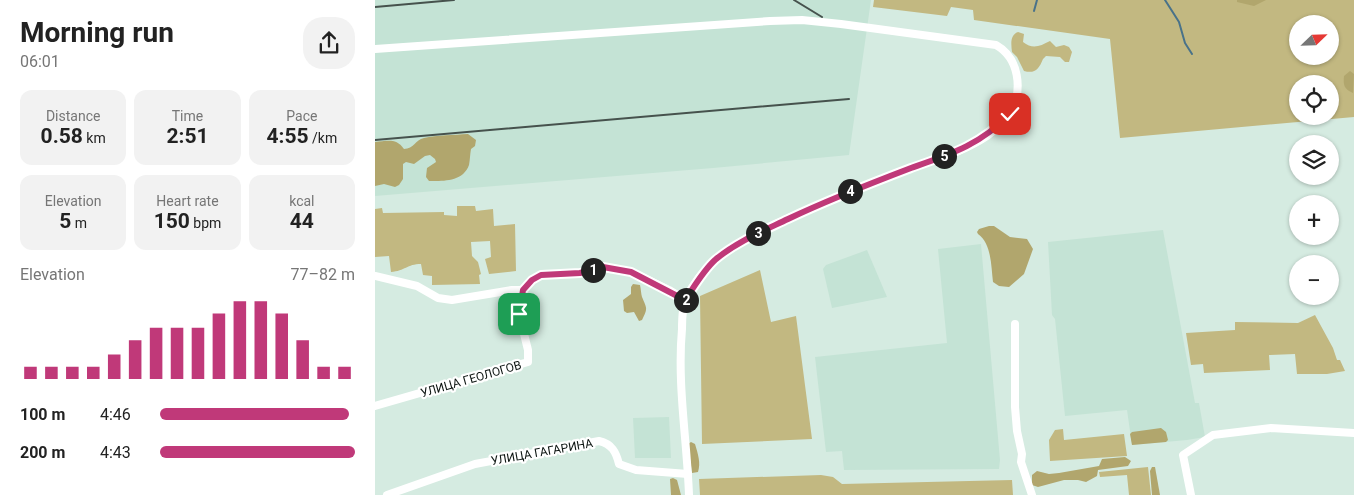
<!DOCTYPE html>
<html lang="en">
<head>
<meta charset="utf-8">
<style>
  body { margin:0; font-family:Roboto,sans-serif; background:#f2f2f2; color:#222; height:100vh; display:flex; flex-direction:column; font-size:19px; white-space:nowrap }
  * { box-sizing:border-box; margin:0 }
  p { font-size:16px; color:#767676 }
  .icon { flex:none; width:28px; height:28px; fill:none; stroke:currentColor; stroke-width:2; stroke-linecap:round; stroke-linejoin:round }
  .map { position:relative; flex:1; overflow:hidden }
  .sheet { display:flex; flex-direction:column; background:#fff; width:375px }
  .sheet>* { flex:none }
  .needle { width:32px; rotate:67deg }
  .fabs { position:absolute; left:914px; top:15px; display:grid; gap:10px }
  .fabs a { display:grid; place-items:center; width:50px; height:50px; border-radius:50%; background:#fff; box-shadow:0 1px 4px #0004; font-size:25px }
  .pin { position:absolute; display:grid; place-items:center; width:42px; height:42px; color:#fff; margin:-21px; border-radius:10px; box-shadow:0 2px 8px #0006 }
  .km { position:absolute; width:25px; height:25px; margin:-12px; border-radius:50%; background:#222; color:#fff; font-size:14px; line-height:25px; text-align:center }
  .round { display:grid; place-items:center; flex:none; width:52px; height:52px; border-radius:20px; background:#f2f2f2 }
  .summary { display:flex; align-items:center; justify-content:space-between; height:85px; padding:0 20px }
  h1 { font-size:28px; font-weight:700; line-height:38px }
  .figures { display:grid; grid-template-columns:repeat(3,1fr); gap:8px; height:85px; padding:5px 20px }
  .figures div { display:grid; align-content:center; border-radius:12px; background:#f2f2f2; text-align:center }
  .figures b { font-size:21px; font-weight:700 }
  .figures small { font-size:14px; font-weight:400 }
  .figures p { font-size:14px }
  .chart { height:140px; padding:10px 20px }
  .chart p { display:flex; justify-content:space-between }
  .chart svg { width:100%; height:90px; margin-top:5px; stroke:#c03979; stroke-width:6 }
  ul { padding:0 20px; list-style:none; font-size:16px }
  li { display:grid; grid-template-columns:80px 60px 1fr; align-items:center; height:38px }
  li i { height:12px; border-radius:6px; background:#c03979 }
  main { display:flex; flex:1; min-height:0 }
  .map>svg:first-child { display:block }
</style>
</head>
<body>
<main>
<section class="sheet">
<div class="summary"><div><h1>Morning run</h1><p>06:01</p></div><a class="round"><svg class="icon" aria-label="share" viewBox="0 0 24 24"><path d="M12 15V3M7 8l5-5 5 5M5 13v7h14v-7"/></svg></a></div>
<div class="figures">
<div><p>Distance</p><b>0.58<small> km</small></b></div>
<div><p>Time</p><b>2:51</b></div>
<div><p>Pace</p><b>4:55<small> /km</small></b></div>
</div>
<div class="figures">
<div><p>Elevation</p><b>5<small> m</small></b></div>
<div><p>Heart rate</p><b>150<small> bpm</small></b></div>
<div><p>kcal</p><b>44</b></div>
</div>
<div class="chart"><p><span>Elevation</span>77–82 m</p>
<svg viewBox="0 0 160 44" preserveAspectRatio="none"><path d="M5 44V38M15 44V38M25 44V38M35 44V38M45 44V32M55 44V25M65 44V19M75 44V19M85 44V19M95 44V12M105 44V6M115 44V6M125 44V12M135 44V25M145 44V38M155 44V38"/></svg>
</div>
<ul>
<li><b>100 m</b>4:46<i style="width:97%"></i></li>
<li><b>200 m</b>4:43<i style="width:100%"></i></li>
</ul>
</section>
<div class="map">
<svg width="979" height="495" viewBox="0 0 979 495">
  <rect width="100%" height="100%" fill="#d5ebe1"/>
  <g fill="#c4e3d5">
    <path d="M0,0H496L474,155L338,168L0,196Z"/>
    <path d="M788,230L820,403H824L830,437L812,440L757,445L752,410L690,416L680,319L677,315L673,242Z"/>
    <path d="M606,244L625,460L624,469L469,470L467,451L451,452L440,357L572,343L563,249Z"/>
    <path d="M492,250L512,297L457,308L448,269L451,265Z"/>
    <path d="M294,417L296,458H260L258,418Z"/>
  </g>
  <g fill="#c2b881" fill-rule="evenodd">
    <path d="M499,0H979V117L745,138L735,39L599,20L598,10L576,7L572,16L498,7ZM922,24H955V56H922ZM922,84H955V116H922Z"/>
    <path d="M643,32L649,34L648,42C658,50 665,46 675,41L681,47L689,45L694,47L697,52L694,62H690L685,57L671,56L668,59C664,69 660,74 649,71L642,57L637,52C636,44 635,35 643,32Z"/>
    <path d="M82,206H100L101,211L118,209L119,226L140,224L141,271L114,274L110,259L116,257L115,241L96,242L97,256L103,262L106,274L104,275L105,284L57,285V276L48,275L46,264C32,264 30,271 16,272L14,256L0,257V209L7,208L8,213L69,212V215L82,216Z"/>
    <path d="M385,270L396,322L421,316L437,439L327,444L325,296Z"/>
    <path d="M940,315L958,348L962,360H965L970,371L952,374H922L920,354L894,355L895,370L829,373L828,364L816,365L811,333L860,330V322L923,323Z"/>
    <path d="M688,429L689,440L749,434L752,456L675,461L674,440L680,430Z"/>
    <path d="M773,467L776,495H754L752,475L725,477L724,472Z"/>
    <path d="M446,475L458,477L467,484L637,480L638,495H325L324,479Z"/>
  </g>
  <g fill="#b1a66d">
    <path d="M862,0H891L879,6L862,2Z"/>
    <path d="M975,71L979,74L978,93C969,89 968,85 969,76Z"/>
    <path d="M93,134L101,140L100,146L96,149C95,154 95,160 94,165C88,182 68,181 54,181L51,177L52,168L61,162L60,159L55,155L50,156L39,164L31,162L28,164V179L24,185L20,187L9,184L0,186V142C13,141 21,138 29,149C39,149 40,140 49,138C62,135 79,135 93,134Z"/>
    <path d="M614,226H619L635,237L652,239L658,249L649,274L634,287L624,286L618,282C616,267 617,244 603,234L602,232L604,229Z"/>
    <path d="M258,284L265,285C266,289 266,294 267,297C272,309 273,308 267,320L264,321L259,312L252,313L249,311L248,300L256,294V287Z"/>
    <path d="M786,428L791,432L793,440L791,442L757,445L755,434L757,432Z"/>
    <path d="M316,442L320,444C323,454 326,463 323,472L317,473L313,444Z"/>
    <path d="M750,457L756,461L753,466L723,470L722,476L711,482L703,480H689L663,487L657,485V475L662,471L674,474L684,473L724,466L727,459Z"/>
    <path d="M777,467H780L785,495H777L775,471Z"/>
    <path d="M298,478L302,480L306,495H296L295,479Z"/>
  </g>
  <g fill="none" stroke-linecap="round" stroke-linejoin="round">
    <g stroke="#497289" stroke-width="2">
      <path d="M790,0L804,22L810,43L817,54"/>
      <path d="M659,11L662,0"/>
    </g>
    <g stroke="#fff" stroke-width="8">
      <path d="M0,49L395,21L427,20L466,24L621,45C644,58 648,89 636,112C632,121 620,130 612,136C590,151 564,158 539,167C497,182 457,199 416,217C390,229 363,241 341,260C329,269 317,286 311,299C307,307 307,320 307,329C302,384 312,440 314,495"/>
      <path d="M0,276L42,286L63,298L77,300L137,290H148"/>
      <path d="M640,324V407L642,431L647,454L646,462L657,495"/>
      <path d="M0,406L153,362V350L144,314L148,290L157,280L166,275L205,273L228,267L240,269L257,272L294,290L310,300"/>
      <path d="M12,495L100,464L224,441C237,444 241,452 244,464L261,470L313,474"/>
      <path d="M816,495L808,455L838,435L896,428L979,433"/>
    </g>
    <g stroke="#46524d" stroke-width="2">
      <path d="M419,0L447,17"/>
      <path d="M0,7L79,0"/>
      <path d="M0,140L474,99"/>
    </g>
  </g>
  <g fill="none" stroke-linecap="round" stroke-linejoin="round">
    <defs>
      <path id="route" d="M144,314L148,290L157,280L166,275L205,273L228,267L256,272L310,300C319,287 328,271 340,260C361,242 388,231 413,219C453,200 494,184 536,168C576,154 605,145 635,114"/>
    </defs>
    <use href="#route" stroke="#fff" stroke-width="10"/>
    <use href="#route" stroke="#c03979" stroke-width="6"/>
  </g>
  <g text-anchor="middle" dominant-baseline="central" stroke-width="4.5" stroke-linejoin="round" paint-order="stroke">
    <g font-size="12" fill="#0c1411" stroke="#fff">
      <text transform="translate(96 379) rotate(-16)">УЛИЦА ГЕОЛОГОВ</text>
      <text transform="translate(167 452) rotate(-10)">УЛИЦА ГАГАРИНА</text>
    </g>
  </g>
</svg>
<div class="fabs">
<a><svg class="needle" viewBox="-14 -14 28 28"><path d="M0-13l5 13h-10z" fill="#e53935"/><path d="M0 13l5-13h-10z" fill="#767676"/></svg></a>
<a><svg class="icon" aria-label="locate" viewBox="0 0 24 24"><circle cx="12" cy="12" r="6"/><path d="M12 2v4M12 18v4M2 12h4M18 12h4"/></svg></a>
<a><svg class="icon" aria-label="layers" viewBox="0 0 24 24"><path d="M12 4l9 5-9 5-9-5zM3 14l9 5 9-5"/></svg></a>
<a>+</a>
<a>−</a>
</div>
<div class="pin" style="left:144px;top:314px;background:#1e9e55"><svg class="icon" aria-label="arrive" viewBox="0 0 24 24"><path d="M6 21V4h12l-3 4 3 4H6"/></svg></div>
<div class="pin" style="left:635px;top:114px;background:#d93025"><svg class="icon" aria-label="check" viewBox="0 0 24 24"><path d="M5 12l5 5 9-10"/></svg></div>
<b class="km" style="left:218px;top:270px">1</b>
<b class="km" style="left:311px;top:300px">2</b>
<b class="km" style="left:383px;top:233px">3</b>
<b class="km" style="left:475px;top:191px">4</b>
<b class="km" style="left:569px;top:156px">5</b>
</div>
</main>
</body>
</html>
